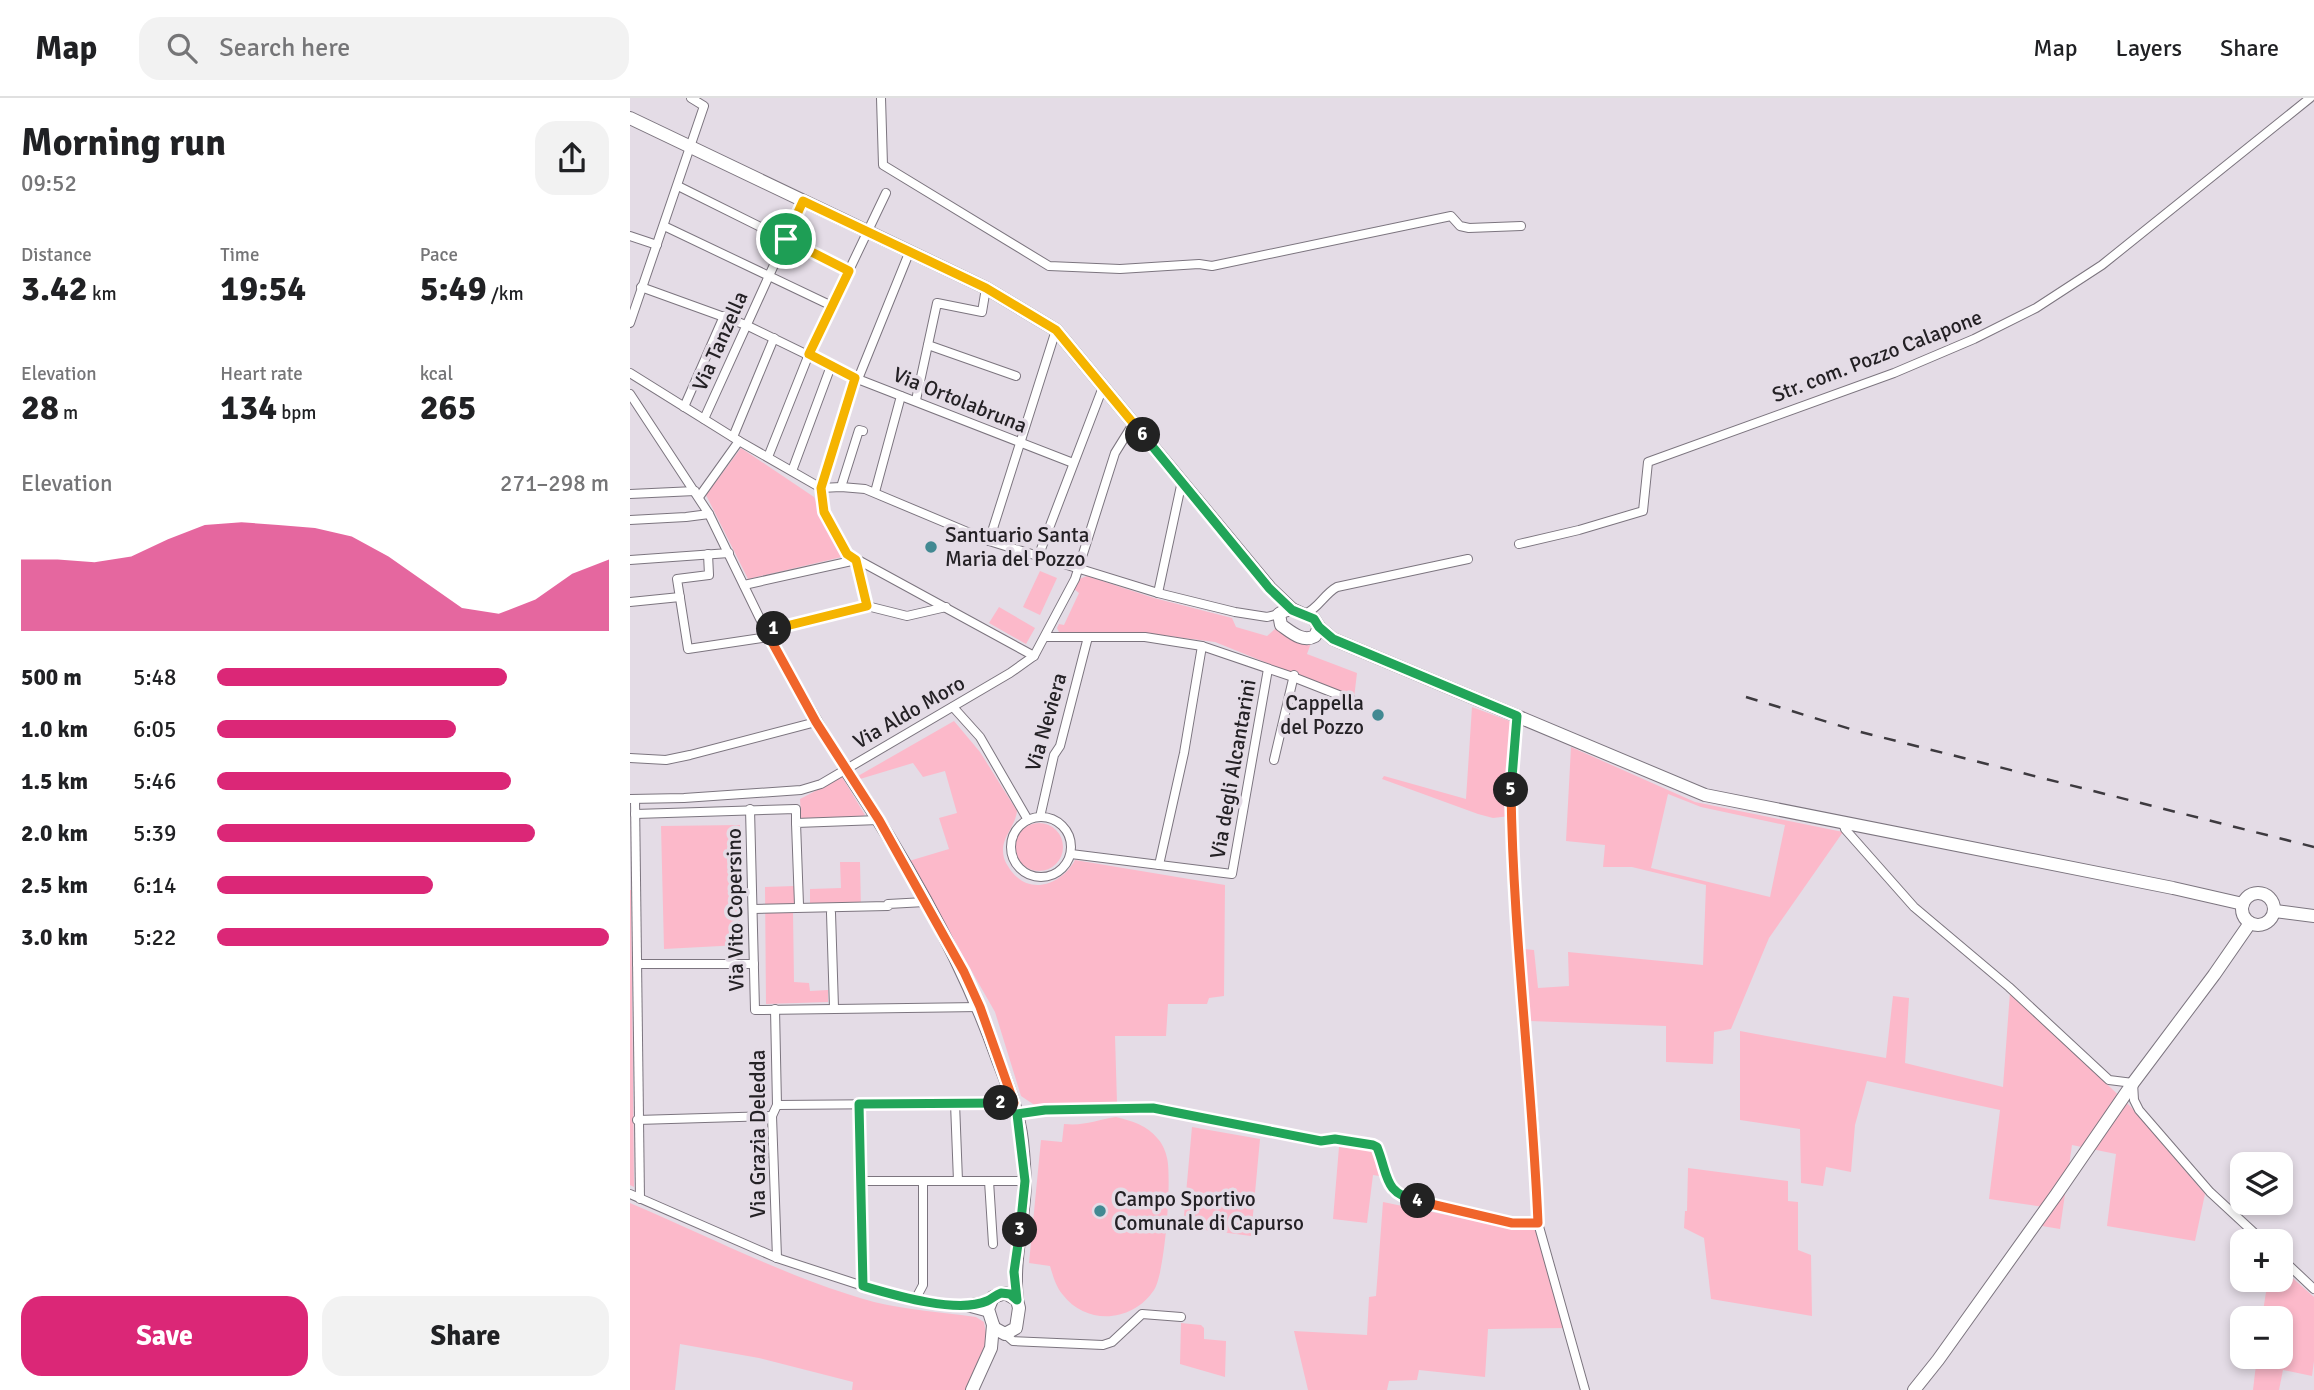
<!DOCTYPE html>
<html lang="en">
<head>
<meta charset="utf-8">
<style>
  body { margin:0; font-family:Signika,sans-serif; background:#f2f2f2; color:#202124; height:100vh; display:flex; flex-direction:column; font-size:26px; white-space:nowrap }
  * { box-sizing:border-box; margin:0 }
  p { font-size:23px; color:#757577 }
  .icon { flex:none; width:38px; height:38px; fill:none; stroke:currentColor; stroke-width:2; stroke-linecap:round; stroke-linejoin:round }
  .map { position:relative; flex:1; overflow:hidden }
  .details { display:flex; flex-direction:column; background:#fff; width:630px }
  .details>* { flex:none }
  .buttons { position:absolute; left:1600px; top:1054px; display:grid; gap:14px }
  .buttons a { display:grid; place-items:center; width:63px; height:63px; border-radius:14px; background:#fff; box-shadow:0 4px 10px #0003; font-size:35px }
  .pin { position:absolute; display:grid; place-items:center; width:60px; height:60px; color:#fff; margin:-30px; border:4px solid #fff; border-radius:50%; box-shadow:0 2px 7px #0007 }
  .km { position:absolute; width:35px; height:35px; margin:-18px; border-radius:50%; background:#222; color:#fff; font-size:19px; line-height:35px; text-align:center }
  .round { display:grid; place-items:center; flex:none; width:74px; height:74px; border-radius:21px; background:#f2f2f2 }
  .headline { display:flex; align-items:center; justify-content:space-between; height:119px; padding:0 21px }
  h1 { font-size:38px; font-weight:800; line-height:52px }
  .metrics { display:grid; grid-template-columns:repeat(3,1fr); gap:10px; height:119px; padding:7px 21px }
  .metrics div { display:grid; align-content:center }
  .metrics b { font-size:35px; font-weight:800 }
  .metrics small { font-size:19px; font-weight:400 }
  .metrics p { font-size:19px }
  .chart { height:196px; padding:14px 21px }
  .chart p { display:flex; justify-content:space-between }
  .chart svg { width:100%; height:126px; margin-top:7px; fill:#db2777; opacity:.7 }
  .button { display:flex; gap:14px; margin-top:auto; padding:14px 21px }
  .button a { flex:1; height:80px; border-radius:21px; background:#db2777; color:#fff; font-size:28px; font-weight:800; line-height:80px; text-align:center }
  .button a+a { background:#f2f2f2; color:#202124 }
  ul { padding:0 21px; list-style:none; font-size:23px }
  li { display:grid; grid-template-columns:112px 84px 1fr; align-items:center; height:52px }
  li i { height:18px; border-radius:9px; background:#db2777 }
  header { display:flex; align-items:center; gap:42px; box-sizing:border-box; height:98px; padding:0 35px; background:#fff; border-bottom:2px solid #e0e0e0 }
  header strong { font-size:33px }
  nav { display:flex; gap:38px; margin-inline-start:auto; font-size:24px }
  .search { width:490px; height:63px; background:#f2f2f2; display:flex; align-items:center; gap:18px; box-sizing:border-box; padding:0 24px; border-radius:21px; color:#757577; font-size:26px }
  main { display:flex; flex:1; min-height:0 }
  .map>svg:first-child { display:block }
</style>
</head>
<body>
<header>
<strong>Map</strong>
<div class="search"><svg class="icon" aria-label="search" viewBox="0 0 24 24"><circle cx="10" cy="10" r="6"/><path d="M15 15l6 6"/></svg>Search here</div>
<nav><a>Map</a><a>Layers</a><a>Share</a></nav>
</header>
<main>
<section class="details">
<div class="headline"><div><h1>Morning run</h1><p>09:52</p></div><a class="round"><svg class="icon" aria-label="share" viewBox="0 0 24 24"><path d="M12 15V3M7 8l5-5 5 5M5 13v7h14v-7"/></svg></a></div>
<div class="metrics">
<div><p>Distance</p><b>3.42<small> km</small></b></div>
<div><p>Time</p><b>19:54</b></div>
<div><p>Pace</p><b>5:49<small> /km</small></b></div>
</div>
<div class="metrics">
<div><p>Elevation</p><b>28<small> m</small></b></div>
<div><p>Heart rate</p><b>134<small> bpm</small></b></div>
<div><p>kcal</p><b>265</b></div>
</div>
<div class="chart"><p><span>Elevation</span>271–298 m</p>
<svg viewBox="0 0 160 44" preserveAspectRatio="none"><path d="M0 44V19L10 19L20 20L30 18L40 12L50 7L60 6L70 7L80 8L90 11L100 18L110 27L120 36L130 38L140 33L150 24L160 19V44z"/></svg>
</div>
<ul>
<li><b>500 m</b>5:48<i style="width:74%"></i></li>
<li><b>1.0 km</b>6:05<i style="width:61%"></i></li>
<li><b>1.5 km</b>5:46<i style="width:75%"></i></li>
<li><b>2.0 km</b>5:39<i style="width:81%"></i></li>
<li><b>2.5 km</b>6:14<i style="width:55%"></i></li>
<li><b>3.0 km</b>5:22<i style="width:100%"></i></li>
</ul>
<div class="button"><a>Save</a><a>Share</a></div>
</section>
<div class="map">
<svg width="1684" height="1292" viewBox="0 0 1684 1292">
  <rect width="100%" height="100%" fill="#e4dce6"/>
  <g fill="#fcb9ca" fill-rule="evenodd">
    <path d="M111,350L184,399L212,459L118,481L76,397Z"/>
    <path d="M410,473L427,480L410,517L393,509Z"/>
    <path d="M457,478L524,500L602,520L606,529L637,538L645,531L669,544L681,545L677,556L727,575L724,600L585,544L508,534L430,536L427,530L429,526L434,527L449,495L444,491L449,481Z"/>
    <path d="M369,509L405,530L396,546L359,525Z"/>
    <path d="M842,609L885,625L880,718L863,720L848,716L752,681L754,678L836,701Z"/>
    <path d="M324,623L350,654L387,713C385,731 369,740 374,760C375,764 379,770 382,774C401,798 432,786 445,762L595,787L594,898L579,900L577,906H538L536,938H485L487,1005L406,1008L391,998L365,914L279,763L319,751L309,720L327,715L315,673L293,679L283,665L230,681L228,678Z"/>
    <path d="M941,649L1065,704L1213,734L1139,840L1101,931L1084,934L1083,966L1036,964V928L900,923L894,851L904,852L908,890L939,888L938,854L1073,867L1076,787L1002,769H973L975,747L936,743ZM1038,696L1071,709L1155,727L1140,799L1021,770Z"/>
    <path d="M212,679L235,717L230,719L171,720L170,701Z"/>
    <circle cx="409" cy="749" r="24"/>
    <path d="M110,727V847L34,851L31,728Z"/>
    <path d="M210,764H230L231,813L163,814L164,884L179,885L180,893L198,892V904L136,906L135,789L164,788L165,807H180V791L211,790Z"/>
    <path d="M0,792H1L4,1089L0,1087Z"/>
    <path d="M1380,894L1501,1009L1575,1096L1565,1143L1477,1128L1486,1056L1442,1047L1430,1131L1412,1128L1414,1109L1359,1101L1370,1012L1237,983L1225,1027L1221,1074L1196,1069L1193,1088L1171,1085L1170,1031L1110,1022V933L1256,960L1263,898L1279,900L1275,965L1373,989Z"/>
    <path d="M486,1019C502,1023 517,1027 528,1041C532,1045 536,1054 537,1060C542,1080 535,1176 524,1192C503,1224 457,1228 433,1197C426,1189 423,1178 420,1168L399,1165L411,1042L432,1044L434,1026C456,1028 465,1022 486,1019Z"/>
    <path d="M562,1029L630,1041L621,1138L553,1129Z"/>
    <path d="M709,1049C742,1052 744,1046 756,1079L743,1077L737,1125L703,1121Z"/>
    <path d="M1058,1070L1158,1083V1103L1168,1104V1152L1181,1157L1182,1218L1081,1201L1074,1140L1054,1130L1055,1113H1057Z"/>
    <path d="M753,1104L870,1128L909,1132L936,1230L858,1231L855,1279L789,1272L787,1282L759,1283L757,1292H678L664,1233L737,1237L739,1199L746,1198Z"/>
    <path d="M0,1105C78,1138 163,1182 244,1204C277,1212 312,1214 346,1219L354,1224L357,1241L337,1292H222L223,1284L129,1260L50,1246L45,1292H0Z"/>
    <path d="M1650,1169L1684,1199V1263L1682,1278L1653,1272L1649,1292H1623L1627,1258H1650V1220H1632L1638,1181H1650Z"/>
    <path d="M551,1225L571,1227L574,1230V1241L596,1243L595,1279L550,1266Z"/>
  </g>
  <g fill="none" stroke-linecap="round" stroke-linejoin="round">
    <defs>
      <g id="street">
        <path d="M251,0L253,67L419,168L490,171L569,166L582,168L821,118L830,128L839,130L891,128"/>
        <path d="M48,88L219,173"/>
        <path d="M34,128L202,208"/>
        <path d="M0,138L27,147"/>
        <path d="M11,189L116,227L225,280L443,365"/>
        <path d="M0,225L74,8L61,0"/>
        <path d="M298,247L386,278"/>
        <path d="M0,275L109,343L191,390"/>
        <path d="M225,280L191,390L194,414L217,456L404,558"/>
        <path d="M228,281L279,155"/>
        <path d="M0,296L79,416L136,533L216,672"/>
        <path d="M286,302L307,205L352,214L356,190"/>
        <path d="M54,309L94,218"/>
        <path d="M74,321L173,103"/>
        <path d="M103,339L144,240"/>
        <path d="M138,359L179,256L256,95"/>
        <path d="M162,373L201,268"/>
        <path d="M211,389L229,332L233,333"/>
        <path d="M191,390L211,389L235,391L359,443L528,495L605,514L637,519L649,516"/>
        <path d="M245,394L271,298"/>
        <path d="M0,396L65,393"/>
        <path d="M69,399L109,343"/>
        <path d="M0,422L56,419L79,416"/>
        <path d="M359,443L426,232"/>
        <path d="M889,446L949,432L1013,413L1018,364L1264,275L1344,241L1406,210L1472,167L1680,0"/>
        <path d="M78,456L79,477L47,481L58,551L138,539"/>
        <path d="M408,459L473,289"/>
        <path d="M0,462L99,455"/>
        <path d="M114,487L226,462L237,508"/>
        <path d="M528,495L552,383"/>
        <path d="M0,504L50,499"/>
        <path d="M675,516C689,510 694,496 707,489L838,461"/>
        <path d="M136,533L237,508L277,518L316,509"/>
        <path d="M416,539H515L572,548L663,579L724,603"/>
        <path d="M323,609L350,639L398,722"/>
        <path d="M887,618L881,679L882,745L886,819L904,1029L908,1125L955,1292"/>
        <path d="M0,660L36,662L60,657L186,624"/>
        <path d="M644,662L664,577"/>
        <path d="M0,701L54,700L171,692L191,686L380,575L404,558L445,481L485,355L503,326"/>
        <path d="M5,701L10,1101"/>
        <path d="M120,711L125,912L350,909"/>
        <path d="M5,716L166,711V725"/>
        <circle cx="411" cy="749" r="30"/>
        <path d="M410,719L424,657L430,648L458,539"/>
        <path d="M1213,725L1215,731L1284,809L1379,889L1479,982L1503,985L1504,1002L1509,1012L1580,1094L1633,1143"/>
        <path d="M441,756L602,776L638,571"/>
        <path d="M529,767L554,655L572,548"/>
        <path d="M169,807L166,725L249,722"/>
        <path d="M123,811L258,808V806L295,804"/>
        <path d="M201,815L204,910"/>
        <path d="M7,866H124"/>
        <path d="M145,911L147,1007L142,1018L147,1160"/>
        <path d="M325,1005L328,1083"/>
        <path d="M229,1006L233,1188"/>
        <path d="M147,1007L384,1005"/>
        <path d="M387,1016L415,1012L523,1010L691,1043L705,1042L743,1047L747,1049L763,1093L773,1099L882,1125H908"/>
        <path d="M7,1022L142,1018"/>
        <path d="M231,1083H395"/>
        <path d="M359,1083L363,1146"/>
        <path d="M0,1096L147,1160L233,1188L285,1202L329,1207L359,1215"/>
        <path d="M1650,1159L1684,1191"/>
        <path d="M285,1202L293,1187V1083"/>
        <path d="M336,1206L360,1202"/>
        <path d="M375,1236L383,1243L473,1247L482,1244L512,1216L551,1219"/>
      </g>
      <g id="secondary">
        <path d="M0,20L356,190L426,232L640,490L662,511"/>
        <path d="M662,511L684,521L689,529L685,538C673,545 661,534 651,527L649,516L654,513Z"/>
        <path d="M689,529L703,541L1075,697L1543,790L1613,806"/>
        <path d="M216,672C276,762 332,859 368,962C378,988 389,1015 392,1043C394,1062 396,1082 394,1101C391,1135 383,1168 387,1202"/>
        <circle cx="1628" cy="811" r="16"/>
        <path d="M1645,813L1684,818"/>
        <path d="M375,1195L387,1202L389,1210L386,1230L375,1236L364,1230L358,1211L363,1199Z"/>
        <path d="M342,1292L361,1250L363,1227"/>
        <path d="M1284,1292L1308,1262L1426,1097L1503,985L1584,877L1620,825"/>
      </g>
    </defs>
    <use href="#street" stroke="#7c757f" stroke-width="10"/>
    <use href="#secondary" stroke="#7c757f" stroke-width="14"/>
    <use href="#street" stroke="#fff" stroke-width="8"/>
    <use href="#secondary" stroke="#fff" stroke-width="12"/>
    <path stroke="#3d3a3f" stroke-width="2.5" stroke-dasharray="12 12" stroke-linecap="butt" d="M1116,599L1227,633L1684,749"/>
  </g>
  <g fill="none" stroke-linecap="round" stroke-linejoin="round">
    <defs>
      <path id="split-1" d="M144,531L237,508L226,462L217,456L194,414L191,390L225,280L179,256L219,173L156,141"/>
      <path id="split-2" d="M144,531L136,533L186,624L249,722L334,874L350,909L384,1005H371"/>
      <path id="split-3" d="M371,1005L229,1006L233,1188C264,1197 327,1216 357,1203C362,1201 365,1197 371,1195L380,1196L387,1202L384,1174L390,1132"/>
      <path id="split-4" d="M390,1132L395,1083L387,1016L415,1012L523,1010L691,1043L705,1041L743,1047L747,1049C759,1079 753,1095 788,1103"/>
      <path id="split-5" d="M788,1103L882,1125H908C902,980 883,837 881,692"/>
      <path id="split-6" d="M513,337L639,490L662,512L684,521L689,529L703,541L887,618L881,692"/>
      <path id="split-7" d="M156,141L173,103L356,190L426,232L513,337"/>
    </defs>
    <use href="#split-1" stroke="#fff" stroke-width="14"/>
    <use href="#split-2" stroke="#fff" stroke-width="14"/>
    <use href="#split-3" stroke="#fff" stroke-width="14"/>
    <use href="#split-4" stroke="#fff" stroke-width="14"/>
    <use href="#split-5" stroke="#fff" stroke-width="14"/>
    <use href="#split-6" stroke="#fff" stroke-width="14"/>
    <use href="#split-7" stroke="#fff" stroke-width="14"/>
    <use href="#split-1" stroke="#f5b400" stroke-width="9"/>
    <use href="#split-2" stroke="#f0652b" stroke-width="9"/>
    <use href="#split-3" stroke="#22a559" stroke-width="9"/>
    <use href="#split-4" stroke="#22a559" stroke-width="9"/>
    <use href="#split-5" stroke="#f0652b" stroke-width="9"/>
    <use href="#split-6" stroke="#22a559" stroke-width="9"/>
    <use href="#split-7" stroke="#f5b400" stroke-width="9"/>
  </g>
  <g fill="#428992" stroke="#e4dce6" stroke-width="2.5">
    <circle cx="301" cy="449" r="7"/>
    <circle cx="748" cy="617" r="7"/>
    <circle cx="470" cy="1113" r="7"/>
  </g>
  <g text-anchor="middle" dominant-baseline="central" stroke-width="7" stroke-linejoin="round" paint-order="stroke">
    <g font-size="21" fill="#242125" stroke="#e4dce6">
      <text transform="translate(90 243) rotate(-66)">Via Tanzella</text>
      <text transform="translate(1247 258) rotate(-21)">Str. com. Pozzo Calapone</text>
      <text transform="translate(330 302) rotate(22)">Via Ortolabruna</text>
      <text transform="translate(279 614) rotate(-30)">Via Aldo Moro</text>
      <text transform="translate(416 624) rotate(-74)">Via Neviera</text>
      <text transform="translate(603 671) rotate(-80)">Via degli Alcantarini</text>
      <text transform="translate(105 812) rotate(-91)">Via Vito Copersino</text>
      <text transform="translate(128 1036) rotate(-90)">Via Grazia Deledda</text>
    </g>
    <g font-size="21" fill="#242125" stroke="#e4dce6" text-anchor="start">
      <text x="315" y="437">Santuario Santa<tspan x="315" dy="24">Maria del Pozzo</tspan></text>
      <text x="734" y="605" text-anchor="end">Cappella<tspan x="734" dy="24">del Pozzo</tspan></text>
      <text x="484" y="1101">Campo Sportivo<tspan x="484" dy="24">Comunale di Capurso</tspan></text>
    </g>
  </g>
</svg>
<div class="buttons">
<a><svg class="icon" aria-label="layers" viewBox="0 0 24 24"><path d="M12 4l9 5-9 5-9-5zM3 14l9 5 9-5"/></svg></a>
<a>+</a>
<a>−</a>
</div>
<div class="pin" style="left:156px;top:141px;background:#1e9e55"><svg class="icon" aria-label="arrive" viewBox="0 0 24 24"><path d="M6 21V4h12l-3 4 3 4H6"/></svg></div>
<b class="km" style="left:144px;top:531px">1</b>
<b class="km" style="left:371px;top:1005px">2</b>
<b class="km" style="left:390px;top:1132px">3</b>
<b class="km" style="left:788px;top:1103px">4</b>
<b class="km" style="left:881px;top:692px">5</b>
<b class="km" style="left:513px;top:337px">6</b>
</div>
</main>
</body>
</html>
